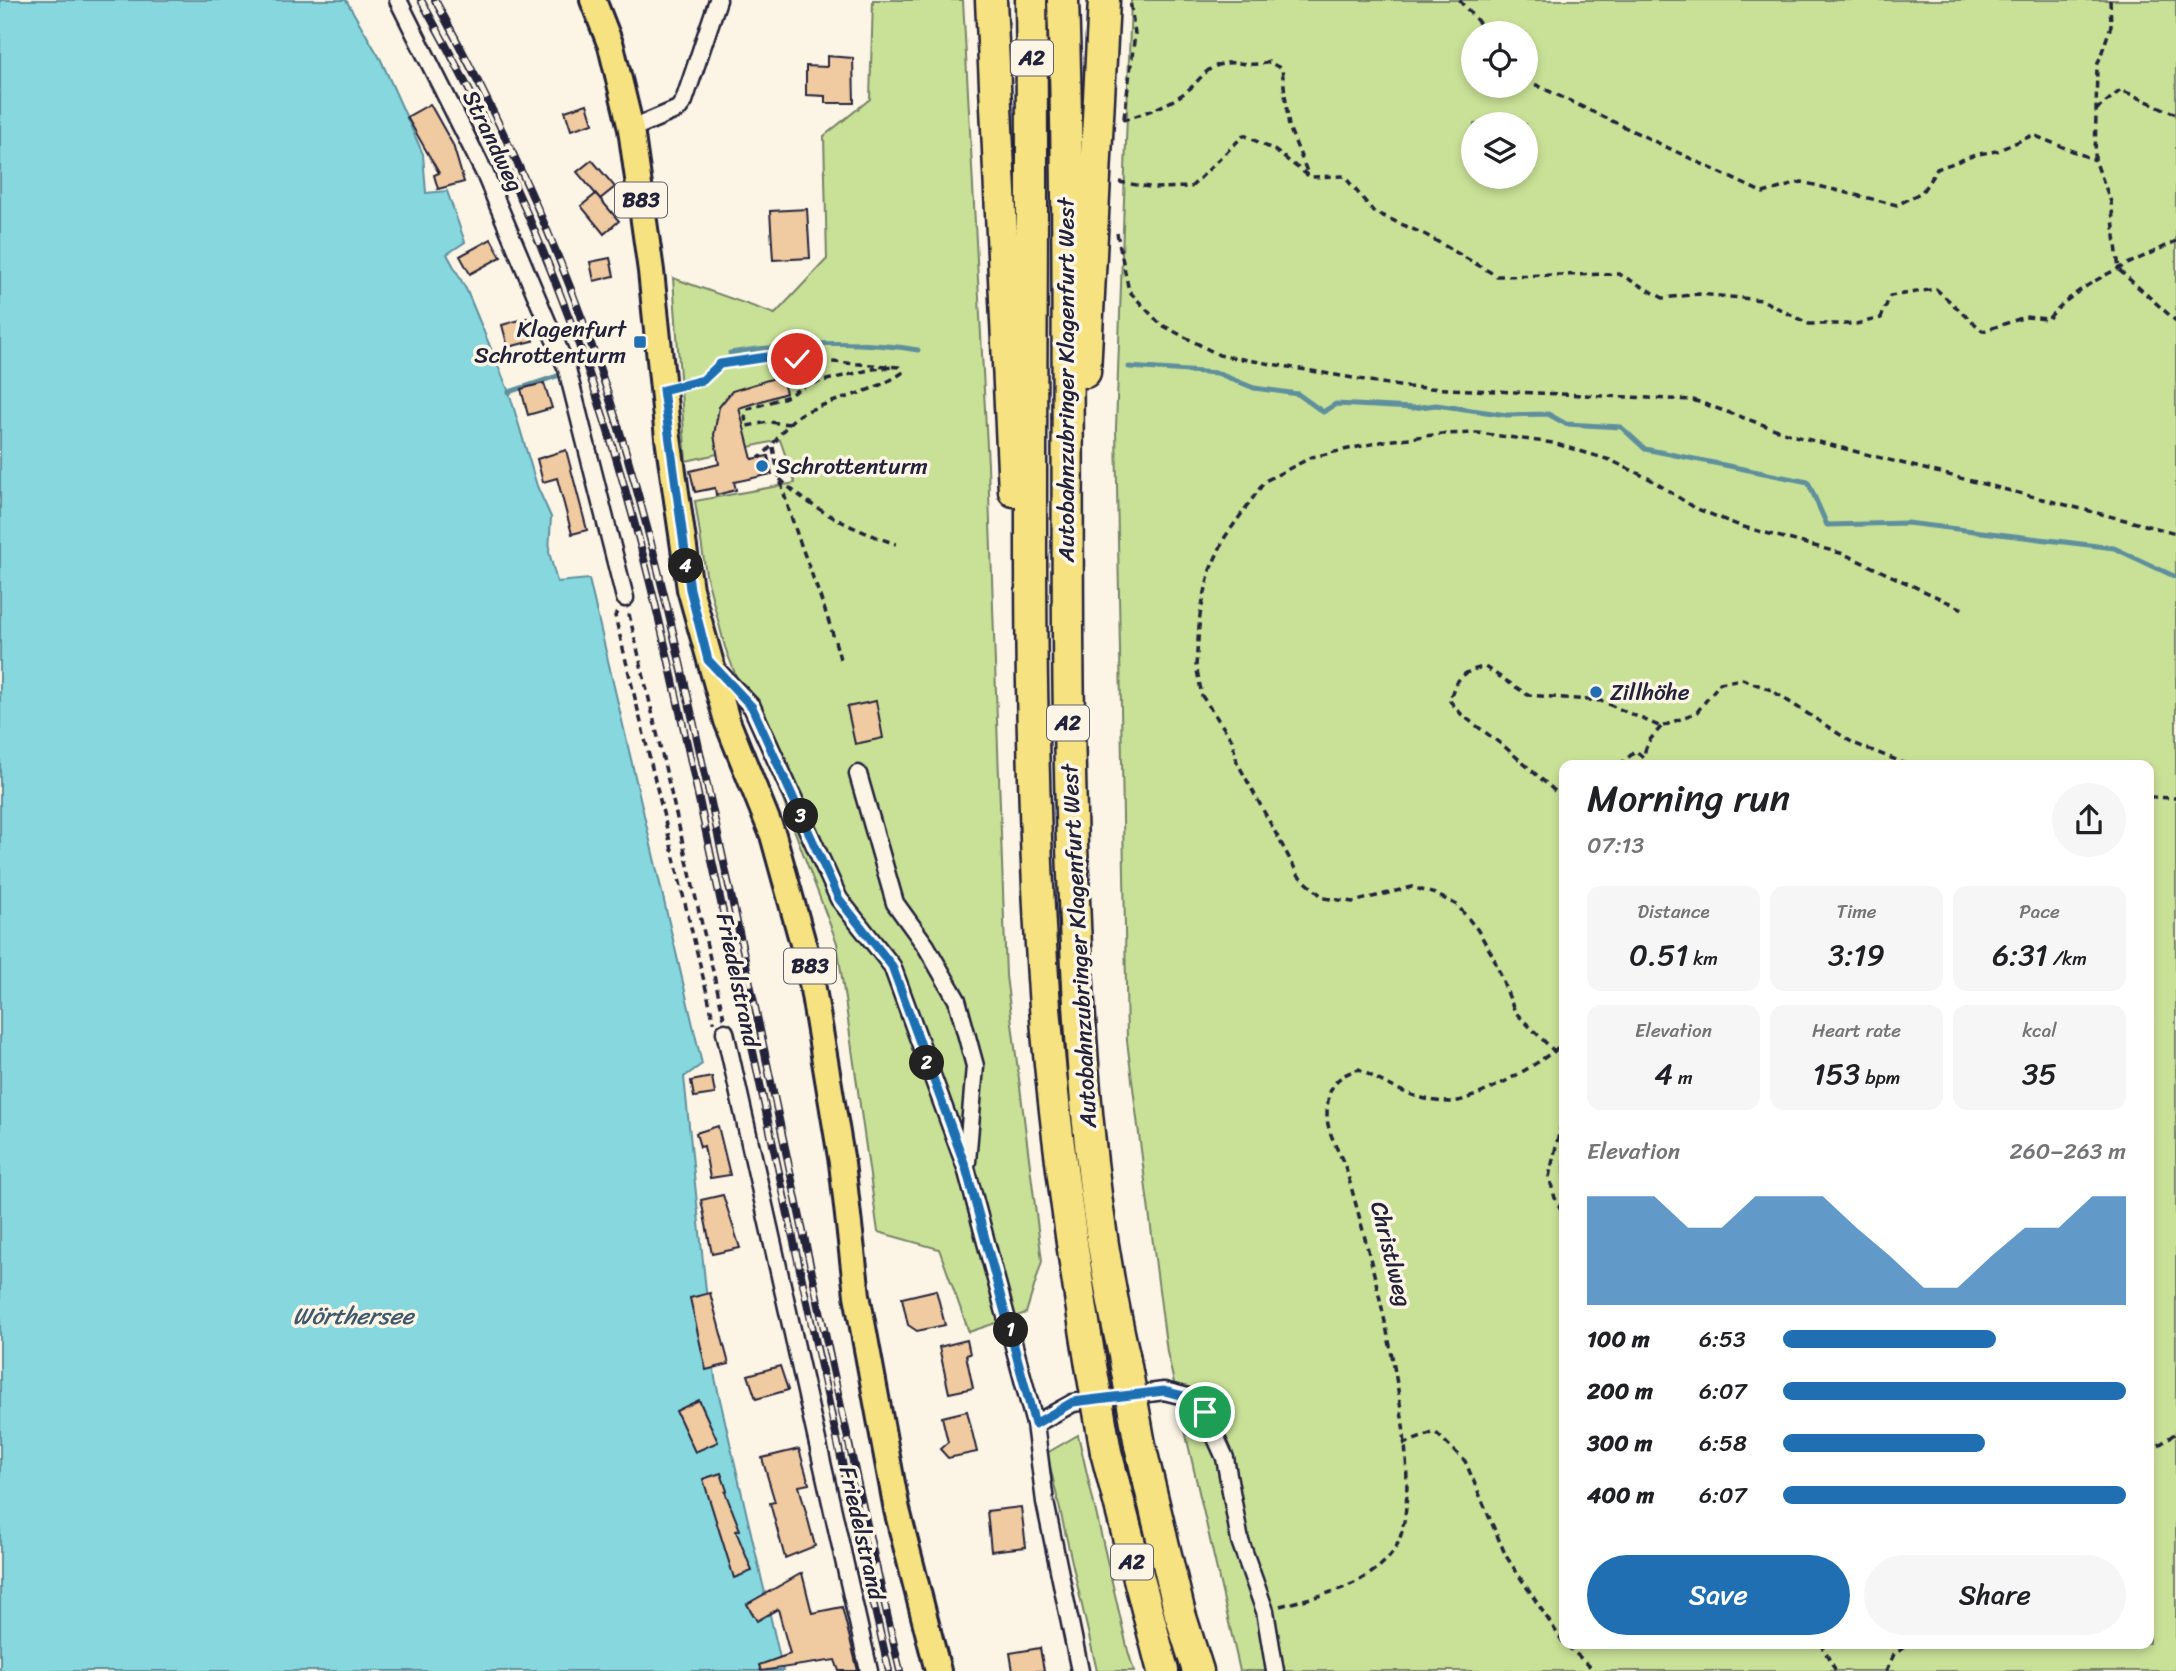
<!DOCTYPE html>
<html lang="en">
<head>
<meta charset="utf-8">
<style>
  body { margin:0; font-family:Sriracha,sans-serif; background:#f6f6f6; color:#202124; height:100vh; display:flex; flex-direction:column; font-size:26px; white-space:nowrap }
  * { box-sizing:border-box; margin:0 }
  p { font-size:23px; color:#757577 }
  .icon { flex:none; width:38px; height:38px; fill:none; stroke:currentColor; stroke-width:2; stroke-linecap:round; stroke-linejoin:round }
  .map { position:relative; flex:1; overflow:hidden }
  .details { position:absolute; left:1559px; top:760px; width:595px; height:889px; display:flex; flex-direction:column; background:#fff; border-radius:14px; box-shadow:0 4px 10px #0003 }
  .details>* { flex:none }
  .controls { position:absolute; left:1461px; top:21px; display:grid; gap:14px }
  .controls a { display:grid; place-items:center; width:77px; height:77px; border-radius:50%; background:#fff; box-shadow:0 4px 10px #0003; font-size:35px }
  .pin { position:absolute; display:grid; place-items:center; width:60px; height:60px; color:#fff; margin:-30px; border:4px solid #fff; border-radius:50%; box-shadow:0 2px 7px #0007 }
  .km { position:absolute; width:35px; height:35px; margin:-18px; border-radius:50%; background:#222; color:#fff; font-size:19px; line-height:35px; text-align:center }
  .round { display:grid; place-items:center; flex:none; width:74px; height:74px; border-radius:37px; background:#f6f6f6 }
  .headline { display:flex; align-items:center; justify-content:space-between; height:119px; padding:0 28px }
  h1 { font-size:38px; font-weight:600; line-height:52px }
  .metrics { display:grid; grid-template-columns:repeat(3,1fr); gap:10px; height:119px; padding:7px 28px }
  .metrics div { display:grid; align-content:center; border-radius:14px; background:#f6f6f6; text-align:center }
  .metrics b { font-size:30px; font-weight:600 }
  .metrics small { font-size:19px; font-weight:400 }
  .metrics p { font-size:19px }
  .chart { height:196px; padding:14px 28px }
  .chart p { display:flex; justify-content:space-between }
  .chart svg { width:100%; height:126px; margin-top:7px; fill:#1f6fb2; opacity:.7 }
  .button { display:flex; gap:14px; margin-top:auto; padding:14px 28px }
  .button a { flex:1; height:80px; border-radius:42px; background:#1f6fb2; color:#fff; font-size:28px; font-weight:600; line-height:80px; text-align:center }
  .button a+a { background:#f6f6f6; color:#202124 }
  ul { padding:0 28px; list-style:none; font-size:23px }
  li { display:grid; grid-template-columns:112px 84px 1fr; align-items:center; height:52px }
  li i { height:18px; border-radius:9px; background:#1f6fb2 }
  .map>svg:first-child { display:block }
</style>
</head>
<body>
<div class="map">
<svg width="2176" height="1671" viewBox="0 0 2176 1671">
  <rect width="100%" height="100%" fill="#fcf5e5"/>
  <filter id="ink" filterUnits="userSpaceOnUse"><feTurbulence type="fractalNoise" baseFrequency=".0143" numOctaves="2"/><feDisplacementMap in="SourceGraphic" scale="14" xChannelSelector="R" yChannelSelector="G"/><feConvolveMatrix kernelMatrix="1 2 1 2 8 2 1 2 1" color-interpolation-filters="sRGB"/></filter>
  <g filter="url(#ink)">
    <g fill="#c9e197" stroke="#768269" stroke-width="2" fill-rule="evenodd">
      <path d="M873,0H963L988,465L1006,976L1042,1261L1026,1313L969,1332L939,1249L878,1232L837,943L725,647L706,574L695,501L795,483L780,440L686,461L673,278L775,314L827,259L824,136L870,99Z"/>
      <path d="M1131,0H2176V1671H1240L1167,1352L1127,1041L1116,428ZM1474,33H1526V86H1474ZM1474,124H1526V177H1474ZM1564,765H2149V1643H1564Z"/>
      <path d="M1078,1435L1128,1651L1134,1671H1097L1047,1453Z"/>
    </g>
    <path fill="#86d8de" stroke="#5e8f9d" stroke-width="2" d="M0,0H346L381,60L423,154L426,193L447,191L465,242L447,254L467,291L509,392L537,486L551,517L549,552L557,582L589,579L702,1064L684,1077L715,1378L783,1671H0Z"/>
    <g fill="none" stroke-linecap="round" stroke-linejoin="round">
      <g stroke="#5e8f9d" stroke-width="5">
        <path d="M730,353C794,343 854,339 918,350"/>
        <path d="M1129,367L1217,373L1254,388L1298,394L1323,412L1336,404L1413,408L1436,405L1507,415L1548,414L1566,424L1621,427L1645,449L1808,482L1827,525L1907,523L2114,548L2176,577"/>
        <path d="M509,392L557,376"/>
      </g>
    </g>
    <g fill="#f0caa0" stroke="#22223b" stroke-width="2">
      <path d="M827,56L853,58L854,103H825V96L806,95V66L827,67Z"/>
      <path d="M430,104L453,145L464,182L438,189L434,175L439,173L407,117Z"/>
      <path d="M587,104L593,123L571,130L565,111Z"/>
      <path d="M592,160L615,187L600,199L577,172Z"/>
      <path d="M596,194L619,221L604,234L581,206Z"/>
      <path d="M807,209L810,258L773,260L770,211Z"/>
      <path d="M491,239L501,257L470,274L460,256Z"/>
      <path d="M610,258L614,276L594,281L590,262Z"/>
      <path d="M527,318L533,341L508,347L502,325Z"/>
      <path d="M781,376L786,393L739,408L752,459L768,456L772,474L734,482L736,490L716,495L715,488L695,492L690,471L719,464L714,435L719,407L732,391Z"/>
      <path d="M544,383L552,408L528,415L521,389Z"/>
      <path d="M566,450L587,530L572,534L557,478L543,482L537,459Z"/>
      <path d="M876,701L883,738L855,744L847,707Z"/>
      <path d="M712,1077L715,1094L694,1097L691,1081Z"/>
      <path d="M718,1126L730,1175L710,1178L704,1146L700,1147L696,1133Z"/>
      <path d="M723,1195L740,1248L712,1254L701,1200Z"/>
      <path d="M936,1290L945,1325L917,1331L908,1325L902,1298Z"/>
      <path d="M710,1293L729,1364L706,1370L690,1298Z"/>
      <path d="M967,1340L970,1354L966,1355L973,1388L949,1393L939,1347Z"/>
      <path d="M780,1366L788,1390L756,1399L748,1375Z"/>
      <path d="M699,1400L718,1442L695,1452L676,1411Z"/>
      <path d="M967,1411L977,1452L948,1458L940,1449L948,1442L942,1417Z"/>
      <path d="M799,1449L809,1484L799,1486L815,1546L785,1558L770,1503L775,1502L762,1458Z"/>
      <path d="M721,1473L727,1491L725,1492L740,1530L736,1531L752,1571L734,1578L703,1479Z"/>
      <path d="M1021,1507L1026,1547L991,1551L987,1511Z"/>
      <path d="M802,1573L812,1613L842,1607L858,1671H839L835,1660L761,1671L759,1665L790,1654L778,1609L757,1621L747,1604Z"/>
      <path d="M1040,1648L1044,1671H1013L1010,1653Z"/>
    </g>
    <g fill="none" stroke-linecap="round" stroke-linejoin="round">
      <defs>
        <g id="minor">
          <path d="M398,0L485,174L567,369L625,598"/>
          <path d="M631,129L678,109L684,101L718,0"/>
          <path d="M715,668L752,707L839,899L892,966L966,1168L1035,1424"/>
          <path d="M858,774L895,903L926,946L957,1000L975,1066L967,1162"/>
          <path d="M725,1032L869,1671"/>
          <path d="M1080,1671L1045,1502L1035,1424L1073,1403L1164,1391L1188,1397L1204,1411L1225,1458L1240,1541L1265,1611L1275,1671"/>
        </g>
        <path id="primary" d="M593,0L611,46L631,129L651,271L668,438L690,589L727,721L773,835L809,965L842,1163L857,1295L883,1435L897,1510L938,1671"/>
        <g id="motorway">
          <path d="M991,0L1014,491"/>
          <path d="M1031,0C1036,335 1021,672 1045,1007C1054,1125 1071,1243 1090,1360"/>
          <path d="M1063,0C1073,291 1062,583 1073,874C1079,1035 1088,1198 1124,1355"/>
          <path d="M1085,372L1104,0"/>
          <path d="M1140,1445L1180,1614L1198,1671"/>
          <path d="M1106,1452L1163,1671"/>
        </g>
      </defs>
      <use href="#minor" stroke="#22223b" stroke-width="21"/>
      <use href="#primary" stroke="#22223b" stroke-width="30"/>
      <use href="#motorway" stroke="#22223b" stroke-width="35"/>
      <g stroke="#22223b" stroke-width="3.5" stroke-dasharray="7 5" stroke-linecap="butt">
        <path d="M1459,0L1488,33"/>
        <path d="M2110,0L2111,26L2097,66L2095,160L2111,202L2119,270L2176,321"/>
        <path d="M1526,77L1530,82L1763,193L1802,182L1897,205L1922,192L1937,169L1978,154L1997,151L2033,135L2095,160"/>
        <path d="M2096,110L2121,90L2176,114"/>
        <path d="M1124,118L1135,34L1130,0"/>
        <path d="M1123,120C1145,113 1170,105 1188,90C1196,84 1203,73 1212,68C1233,56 1245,69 1269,62L1282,69L1289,127L1308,174"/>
        <path d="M1119,182L1155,188L1191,187L1244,135L1274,150L1310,177L1344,176L1374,212L1426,235L1497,276L1619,274L1663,298L1699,294L1762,300L1809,324H1856L1881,318L1890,296L1936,289L1983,331L2025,317L2048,319C2081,280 2131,264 2176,241"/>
        <path d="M1117,233L1129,291L1160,324L1219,355L1405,387L1693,400L1795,436L2176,533"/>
        <path d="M684,385L703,380L720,364L767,357L899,367L902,373C872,393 837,398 805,412C784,421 777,445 759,458"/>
        <path d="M790,424L768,422L747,426L745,417L748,409L786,397L806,385L873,369L894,367"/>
        <path d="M773,447C786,521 821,587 840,659"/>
        <path d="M780,479C812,510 854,530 896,544"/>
        <path d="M617,612L615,616L714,1022"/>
        <path d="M629,614L724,1018"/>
        <path d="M1619,765L1636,751L1643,757L1648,742L1661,727"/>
        <path d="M2149,797L2176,798"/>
        <path d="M1564,799L1505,747L1462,715L1450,701C1454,680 1464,670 1485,667L1528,695L1601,701L1661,727L1697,712L1720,683L1742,679L1771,690L1853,743L1909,765"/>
        <path d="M1564,1061L1515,1012L1493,956L1477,929L1457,905L1435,894L1412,887L1353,902L1324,898L1299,876L1237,762L1232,740L1202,696L1196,665L1200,615L1210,570L1225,537L1265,481L1312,457L1385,441L1441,434L1478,433L1553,443L1610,460L1650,479L1695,508L1740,526L1844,554L1965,610"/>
        <path d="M1564,1112L1549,1177L1555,1198L1564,1215"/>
        <path d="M1403,1444L1435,1432L1465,1461L1506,1556L1563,1642L1595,1671"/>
        <path d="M2149,1452L2176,1433"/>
        <path d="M1280,1606C1321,1595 1361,1589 1390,1556C1439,1500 1368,1247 1348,1176C1344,1158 1327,1135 1327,1116C1327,1089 1333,1077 1359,1069C1387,1085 1418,1102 1450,1102C1475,1102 1547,1060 1564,1042"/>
        <path d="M1820,1643L1836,1671"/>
        <path d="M1886,1671L1894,1654L1912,1643"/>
      </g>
      <use href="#minor" stroke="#fcf5e5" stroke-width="16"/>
      <use href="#primary" stroke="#f7e281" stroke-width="24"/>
      <use href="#motorway" stroke="#f7e281" stroke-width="30"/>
      <defs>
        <g id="rail">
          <path d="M421,0C493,128 552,260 598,400C656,577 690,762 730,944C782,1186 833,1429 889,1671"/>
          <path d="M435,0C505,128 566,261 610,400C665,572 699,751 738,927C791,1175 843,1424 900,1671"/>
        </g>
      </defs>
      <use href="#rail" stroke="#22223b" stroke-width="8"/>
      <use href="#rail" stroke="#fcf5e5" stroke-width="5" stroke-dasharray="16" stroke-linecap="butt"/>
      <defs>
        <g id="motorway-bridge">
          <path d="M1124,1355L1140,1445"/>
          <path d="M1090,1360L1106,1452"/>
        </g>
      </defs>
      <use href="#motorway-bridge" stroke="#22223b" stroke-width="35" stroke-linecap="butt"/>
      <use href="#motorway-bridge" stroke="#f7e281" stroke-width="30"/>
    </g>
  </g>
  <g fill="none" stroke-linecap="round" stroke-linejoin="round" filter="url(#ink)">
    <defs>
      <path id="route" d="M797,359L767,357L720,364L703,380L663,390L690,589L708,660L752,707L839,899L892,966L966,1168L1035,1424L1073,1402L1164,1391L1188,1397L1205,1412"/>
    </defs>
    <use href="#route" stroke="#fff" stroke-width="14"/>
    <use href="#route" stroke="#1f6fb2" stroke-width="9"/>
  </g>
  <g fill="#1f6fb2" stroke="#fcf5e5" stroke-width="2.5">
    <rect x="633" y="335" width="14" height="14" rx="3.5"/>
    <circle cx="762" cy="466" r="7"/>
    <circle cx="1596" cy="692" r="7"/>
  </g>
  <g text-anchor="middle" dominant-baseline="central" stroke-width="7" stroke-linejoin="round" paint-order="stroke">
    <g fill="#fcf5e5" stroke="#63616e" stroke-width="2">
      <rect x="1011" y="40.5" width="42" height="35" rx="5"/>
      <rect x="615" y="182.5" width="52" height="35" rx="5"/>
      <rect x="1047" y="705.5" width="42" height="35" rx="5"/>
      <rect x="784" y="948.5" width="52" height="35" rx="5"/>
      <rect x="1111" y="1544.5" width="42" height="35" rx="5"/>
    </g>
    <g font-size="21" font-weight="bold" fill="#22223b">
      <text x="1032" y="58">A2</text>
      <text x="641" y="200">B83</text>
      <text x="1068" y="723">A2</text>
      <text x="810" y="966">B83</text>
      <text x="1132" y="1562">A2</text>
    </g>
    <g font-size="23" fill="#22223b" stroke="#fcf5e5">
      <text transform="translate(493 141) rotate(64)">Strandweg</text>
      <text transform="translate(1066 380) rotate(-90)">Autobahnzubringer Klagenfurt West</text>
      <text transform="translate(1079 946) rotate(-93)">Autobahnzubringer Klagenfurt West</text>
      <text transform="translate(738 980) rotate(78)">Friedelstrand</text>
      <text transform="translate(1391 1254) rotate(76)">Christlweg</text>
      <text transform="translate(862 1533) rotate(77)">Friedelstrand</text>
    </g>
    <g font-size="23" fill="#22223b" stroke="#fcf5e5" text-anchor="start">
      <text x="626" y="329" text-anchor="end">Klagenfurt<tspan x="626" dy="26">Schrottenturm</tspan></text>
      <text x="776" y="466">Schrottenturm</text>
      <text x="1610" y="692">Zillhöhe</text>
    </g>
    <g font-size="24" font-style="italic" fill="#40596c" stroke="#fcf5e5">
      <text x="353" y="1316">Wörthersee</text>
    </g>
  </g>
</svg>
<div class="controls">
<a><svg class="icon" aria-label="locate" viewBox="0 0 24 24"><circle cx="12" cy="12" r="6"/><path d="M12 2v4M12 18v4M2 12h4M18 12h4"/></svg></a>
<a><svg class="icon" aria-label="layers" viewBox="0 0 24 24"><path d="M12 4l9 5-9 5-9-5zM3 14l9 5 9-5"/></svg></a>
</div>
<div class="pin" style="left:1205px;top:1412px;background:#1e9e55"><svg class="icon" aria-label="arrive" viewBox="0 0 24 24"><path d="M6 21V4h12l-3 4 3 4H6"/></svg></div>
<div class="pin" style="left:797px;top:359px;background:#d93025"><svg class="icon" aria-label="check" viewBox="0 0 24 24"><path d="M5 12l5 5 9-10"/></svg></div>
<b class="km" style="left:1011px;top:1330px">1</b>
<b class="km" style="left:927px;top:1063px">2</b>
<b class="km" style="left:801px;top:816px">3</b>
<b class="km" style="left:686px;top:566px">4</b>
<section class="details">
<div class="headline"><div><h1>Morning run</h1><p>07:13</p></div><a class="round"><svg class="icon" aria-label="share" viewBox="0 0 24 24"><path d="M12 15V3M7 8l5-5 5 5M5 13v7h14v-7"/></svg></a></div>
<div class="metrics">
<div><p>Distance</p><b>0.51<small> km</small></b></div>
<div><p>Time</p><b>3:19</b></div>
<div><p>Pace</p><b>6:31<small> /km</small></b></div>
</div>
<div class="metrics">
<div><p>Elevation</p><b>4<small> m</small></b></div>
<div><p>Heart rate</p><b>153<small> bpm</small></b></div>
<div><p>kcal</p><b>35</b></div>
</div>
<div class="chart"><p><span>Elevation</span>260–263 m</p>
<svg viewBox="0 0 160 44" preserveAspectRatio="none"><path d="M0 44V6L10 6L20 6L30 17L40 17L50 6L60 6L70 6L80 17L90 27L100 38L110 38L120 27L130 17L140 17L150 6L160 6V44z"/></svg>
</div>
<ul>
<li><b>100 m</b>6:53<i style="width:62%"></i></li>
<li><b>200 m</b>6:07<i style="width:100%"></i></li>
<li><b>300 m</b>6:58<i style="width:59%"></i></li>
<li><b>400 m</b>6:07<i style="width:100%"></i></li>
</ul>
<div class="button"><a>Save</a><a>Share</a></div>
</section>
</div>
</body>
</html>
